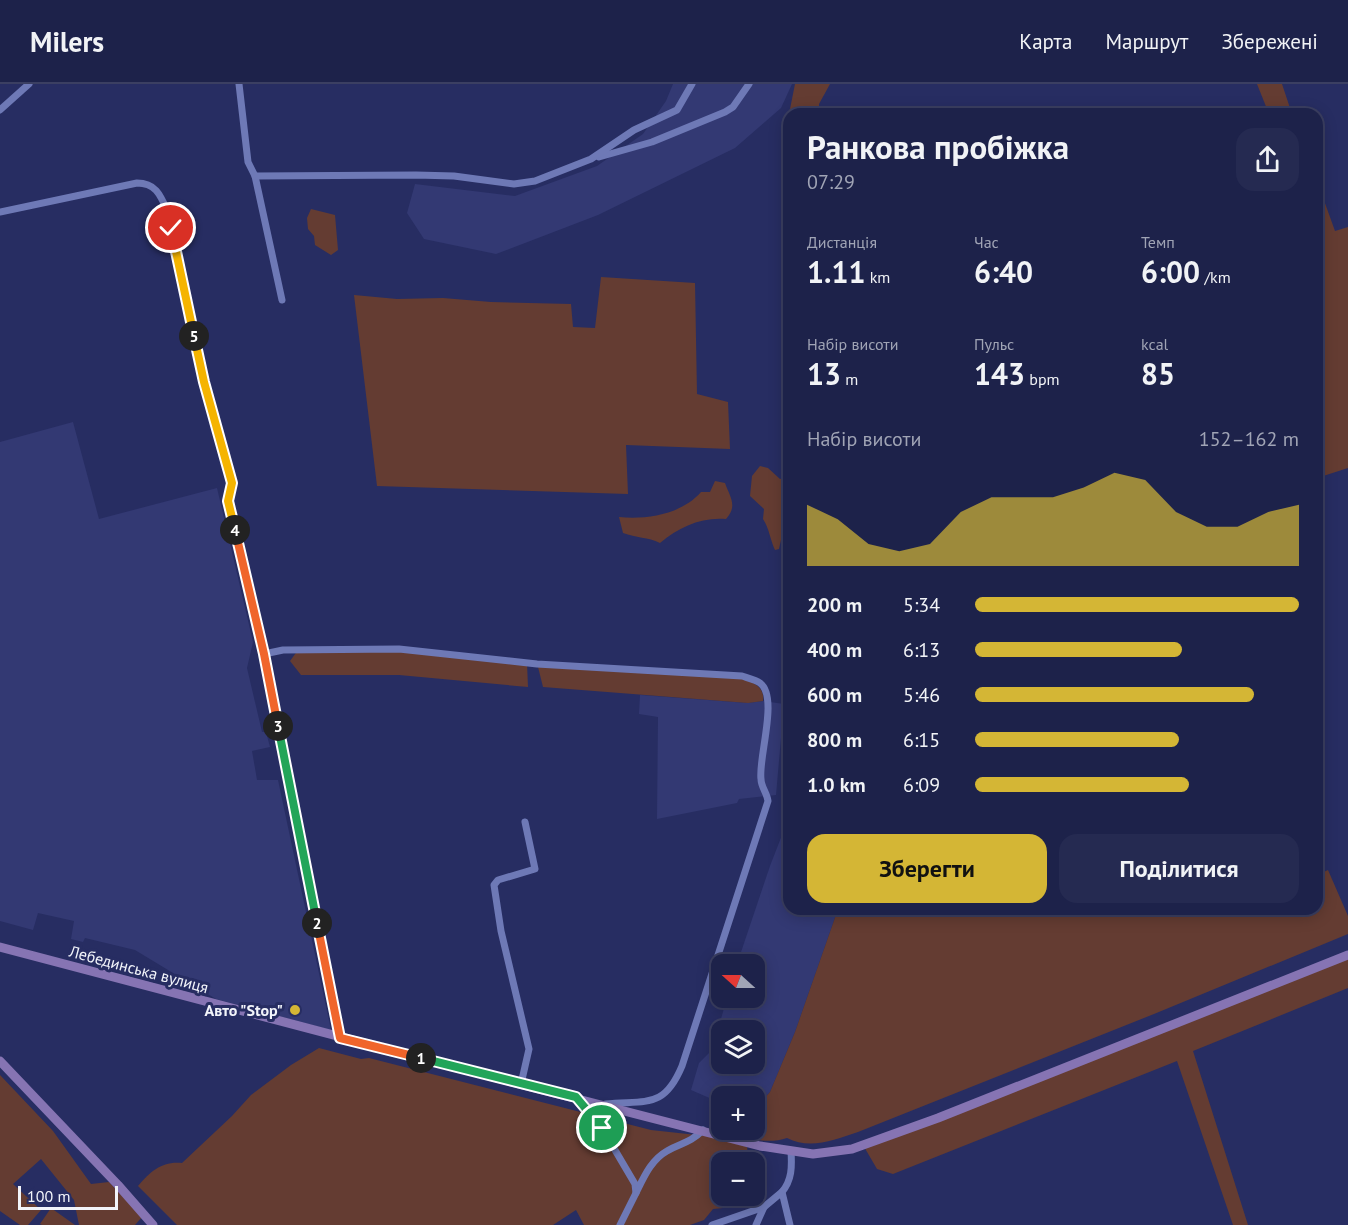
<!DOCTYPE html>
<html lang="uk">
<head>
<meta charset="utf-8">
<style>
  body { margin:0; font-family:"PT Sans",sans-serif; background:#252a51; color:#f1f3f6; height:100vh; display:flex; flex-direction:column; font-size:22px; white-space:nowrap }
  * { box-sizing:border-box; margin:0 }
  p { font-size:20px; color:#a0a4b5 }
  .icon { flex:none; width:33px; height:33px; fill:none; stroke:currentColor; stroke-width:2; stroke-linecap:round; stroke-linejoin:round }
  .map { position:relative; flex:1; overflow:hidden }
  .side { position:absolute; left:783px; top:24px; width:540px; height:807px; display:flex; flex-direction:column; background:#1d224a; border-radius:18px; box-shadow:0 3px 15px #0003,0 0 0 2px #3b3f62 }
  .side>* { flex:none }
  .needle { width:39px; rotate:291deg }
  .tools { position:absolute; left:711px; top:870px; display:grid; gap:12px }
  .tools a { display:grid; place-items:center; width:54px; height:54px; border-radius:12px; background:#1d224a; box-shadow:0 3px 15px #0003,0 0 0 2px #3b3f62; font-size:30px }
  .scale { position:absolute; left:18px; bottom:15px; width:100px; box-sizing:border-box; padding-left:6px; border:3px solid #f2f4fa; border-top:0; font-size:16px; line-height:21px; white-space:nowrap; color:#f2f4fa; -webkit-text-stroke:4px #272d62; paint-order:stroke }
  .pin { position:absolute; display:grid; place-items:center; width:51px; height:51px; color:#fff; margin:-26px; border:3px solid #fff; border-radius:50%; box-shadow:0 2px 6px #0007 }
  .km { position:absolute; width:30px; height:30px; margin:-15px; border-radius:50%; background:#222; color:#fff; font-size:16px; line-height:30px; text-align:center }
  .round { display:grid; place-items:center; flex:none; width:63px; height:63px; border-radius:18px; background:#252a51 }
  .summary { display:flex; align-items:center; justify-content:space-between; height:102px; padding:0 24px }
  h1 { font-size:33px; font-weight:800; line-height:45px }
  .figures { display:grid; grid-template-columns:repeat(3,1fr); gap:9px; height:102px; padding:6px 24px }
  .figures div { display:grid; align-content:center }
  .figures b { font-size:30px; font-weight:800 }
  .figures small { font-size:16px; font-weight:400 }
  .figures p { font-size:16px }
  .chart { height:168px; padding:12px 24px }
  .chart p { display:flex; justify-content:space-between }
  .chart svg { width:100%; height:108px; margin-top:6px; fill:#d4b635; opacity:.7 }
  .cta { display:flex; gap:12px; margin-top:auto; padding:12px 24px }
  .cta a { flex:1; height:69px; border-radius:18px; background:#d4b635; color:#111; font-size:24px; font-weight:800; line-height:69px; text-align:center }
  .cta a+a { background:#252a51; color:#f1f3f6 }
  ul { padding:0 24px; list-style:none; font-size:20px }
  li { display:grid; grid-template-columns:96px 72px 1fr; align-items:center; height:45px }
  li i { height:15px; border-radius:8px; background:#d4b635 }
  header { display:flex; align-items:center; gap:36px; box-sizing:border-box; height:84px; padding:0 30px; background:#1d224a; border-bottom:2px solid #3b3f62 }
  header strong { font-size:28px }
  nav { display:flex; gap:33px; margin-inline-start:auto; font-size:21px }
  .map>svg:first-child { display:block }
</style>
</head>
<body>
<header>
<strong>Milers</strong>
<nav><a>Карта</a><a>Маршрут</a><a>Збережені</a></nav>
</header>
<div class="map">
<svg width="1348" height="1141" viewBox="0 0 1348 1141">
  <rect width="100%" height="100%" fill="#272d62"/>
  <g fill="#333973" fill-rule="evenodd">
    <path d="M673,0H792L781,24L735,64L598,131L496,170L424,155L407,129L415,100L515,112L597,82L643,50L666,17Z"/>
    <path d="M73,338L99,435L217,404L253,558L247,584L262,648H266L270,663L252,667L256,690L257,696H278L331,946L216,915L135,866L85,854L83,858L71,855L74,837L38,829L33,846L0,837V358Z"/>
    <path d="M640,611L748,619L763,617L784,620L776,711L739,715L737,719L657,735L658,633L639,630Z"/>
    <path d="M789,733V825H838L795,948L770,1008L755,1025L754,1012H722L721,1019L691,1006L699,979L712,966L727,914H754V880H737L770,782ZM722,946H754V980H722Z"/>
  </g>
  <g fill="#643c32">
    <path d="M795,0H830L819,20V30H789Z"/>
    <path d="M1257,0H1282L1292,30H1269Z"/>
    <path d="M1317,97L1335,147L1348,143V384L1317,394Z"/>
    <path d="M311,125L335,131L338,166L331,171L315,161L314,152L308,145L307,134Z"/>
    <path d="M601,193L695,199L697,310L728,318L730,365L626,361L628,410L377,402L354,211L397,215L443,214L491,218L571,220L573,243L595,244Z"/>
    <path d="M760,382L768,384L780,395L787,393L789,417L781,425L788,432C783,443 782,453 779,465L775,466C770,455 769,444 763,435L764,425L750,412L752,392Z"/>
    <path d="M715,397L725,399C730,413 738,422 726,435C701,433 679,443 660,459C648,453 636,454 623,449L619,433C647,436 682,430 701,408H710Z"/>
    <path d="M399,565L527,579L528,603L399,591H301L290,577L298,566Z"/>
    <path d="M538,583L741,594C753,598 765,603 763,617L748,619L543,603Z"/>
    <path d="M1328,786L1348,832V850L1154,930L858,1048C834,1056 810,1066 787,1054C769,1060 747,1056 731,1046H754L755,1025L770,1008L795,948L838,825H1317V791Z"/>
    <path d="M1348,871V904L1193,967L1248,1141H1233L1177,977L893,1090L877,1085L863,1061Z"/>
    <path d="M319,964L361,975L369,974L651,1046L724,1054L747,1063L749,1078H722V1112H730L723,1124L713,1125L704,1136L690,1141H584L576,1126L553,1141H177L138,1102C151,1087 162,1077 182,1079L232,1032L251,1011L291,981Z"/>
    <path d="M0,991L53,1047L91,1100L109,1098L142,1133L135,1141H79L74,1116L41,1075L13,1100L41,1126L28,1141H20L0,1127Z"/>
    <path d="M51,1124L75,1141H42L40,1140Z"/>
  </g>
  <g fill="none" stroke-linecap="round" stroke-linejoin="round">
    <g stroke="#6e79b6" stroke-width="7">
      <path d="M239,0L248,78L255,92L282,216"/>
      <path d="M0,26L29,0"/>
      <path d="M599,73L652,58L725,28L733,23L749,0"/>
      <path d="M255,92L416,91L454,92L514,100L535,97L591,75L634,46L677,26L692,0"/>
      <path d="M0,128L137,99C155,99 160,110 167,126L204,298L232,399L228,417L264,570L340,954"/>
      <path d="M264,570L283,566L399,565L537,580L742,592C748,594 756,596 760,599C779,613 758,674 761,695C761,703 767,709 768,717L682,982C664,1025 647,1016 606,1020"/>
      <path d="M521,1000L529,965L501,847L494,801L498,796L535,785L525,738"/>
      <path d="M576,1013L602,1044L635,1100L636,1109L620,1141"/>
      <path d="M636,1109C644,1093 651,1076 667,1067C682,1058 689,1060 703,1046"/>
      <path d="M712,1141L764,1123"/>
      <path d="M756,1141L764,1123L782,1108"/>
      <path d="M790,1141L782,1108C792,1096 792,1083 791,1067"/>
    </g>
    <g stroke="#8674b3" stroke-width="9">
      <path d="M0,863L508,997L760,1062L813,1070L852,1065L938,1034L1348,871"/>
      <path d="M0,977L118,1101L153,1141"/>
    </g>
  </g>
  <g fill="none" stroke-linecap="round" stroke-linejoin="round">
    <defs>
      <path id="split-1" d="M421,974L576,1013L602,1044"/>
      <path id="split-2" d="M317,839L340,954L421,974"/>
      <path id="split-3" d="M278,642L317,839"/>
      <path id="split-4" d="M235,446L264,570L278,642"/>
      <path id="split-5" d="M194,252L204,298L232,399L228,417L235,446"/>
      <path id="split-6" d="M171,144L194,252"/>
    </defs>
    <use href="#split-1" stroke="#fff" stroke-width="12"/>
    <use href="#split-2" stroke="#fff" stroke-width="12"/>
    <use href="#split-3" stroke="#fff" stroke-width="12"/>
    <use href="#split-4" stroke="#fff" stroke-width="12"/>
    <use href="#split-5" stroke="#fff" stroke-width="12"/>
    <use href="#split-6" stroke="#fff" stroke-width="12"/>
    <use href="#split-1" stroke="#22a559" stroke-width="8"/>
    <use href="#split-2" stroke="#f0652b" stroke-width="8"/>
    <use href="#split-3" stroke="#22a559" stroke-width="8"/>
    <use href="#split-4" stroke="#f0652b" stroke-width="8"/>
    <use href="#split-5" stroke="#f5b400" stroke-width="8"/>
    <use href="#split-6" stroke="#f5b400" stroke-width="8"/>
  </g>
  <circle fill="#d4b635" stroke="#272d62" stroke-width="2" cx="295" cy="926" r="6"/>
  <g text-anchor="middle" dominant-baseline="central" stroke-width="6" stroke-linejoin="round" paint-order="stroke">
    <g font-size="16" fill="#f2f4fa" stroke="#272d62">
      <text transform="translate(139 885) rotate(15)">Лебединська вулиця</text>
    </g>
    <g font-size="16" font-weight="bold" fill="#f2f4fa" stroke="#272d62" text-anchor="end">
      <text x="283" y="926">Авто "Stop"</text>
    </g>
  </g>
</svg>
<div class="tools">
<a><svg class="needle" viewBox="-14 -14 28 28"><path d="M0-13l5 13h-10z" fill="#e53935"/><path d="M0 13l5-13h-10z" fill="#a0a4b5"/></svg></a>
<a><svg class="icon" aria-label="layers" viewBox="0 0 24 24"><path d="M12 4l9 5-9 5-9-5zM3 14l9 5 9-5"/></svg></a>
<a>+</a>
<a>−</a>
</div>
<div class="scale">100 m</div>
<div class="pin" style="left:602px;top:1044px;background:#1e9e55"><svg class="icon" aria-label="arrive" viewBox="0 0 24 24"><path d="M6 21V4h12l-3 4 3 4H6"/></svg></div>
<div class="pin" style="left:171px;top:144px;background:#d93025"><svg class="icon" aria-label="check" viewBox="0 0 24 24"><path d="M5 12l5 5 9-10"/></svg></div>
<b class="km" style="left:421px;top:974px">1</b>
<b class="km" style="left:317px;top:839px">2</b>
<b class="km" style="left:278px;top:642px">3</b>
<b class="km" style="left:235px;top:446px">4</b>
<b class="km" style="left:194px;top:252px">5</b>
<section class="side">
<div class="summary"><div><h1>Ранкова пробіжка</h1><p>07:29</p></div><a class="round"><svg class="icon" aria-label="share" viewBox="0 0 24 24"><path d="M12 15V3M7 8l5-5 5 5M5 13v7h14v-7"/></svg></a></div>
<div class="figures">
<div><p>Дистанція</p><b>1.11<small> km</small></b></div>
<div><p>Час</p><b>6:40</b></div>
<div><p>Темп</p><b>6:00<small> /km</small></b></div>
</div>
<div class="figures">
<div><p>Набір висоти</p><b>13<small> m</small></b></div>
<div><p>Пульс</p><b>143<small> bpm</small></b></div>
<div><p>kcal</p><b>85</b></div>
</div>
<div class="chart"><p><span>Набір висоти</span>152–162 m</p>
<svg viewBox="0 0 160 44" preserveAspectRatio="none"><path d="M0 44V19L10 25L20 35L30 38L40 35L50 22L60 16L70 16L80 16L90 12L100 6L110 9L120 22L130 28L140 28L150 22L160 19V44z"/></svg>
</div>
<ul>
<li><b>200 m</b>5:34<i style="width:100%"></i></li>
<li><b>400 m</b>6:13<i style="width:64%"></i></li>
<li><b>600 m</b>5:46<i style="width:86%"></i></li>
<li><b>800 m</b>6:15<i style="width:63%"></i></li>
<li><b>1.0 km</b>6:09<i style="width:66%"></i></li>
</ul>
<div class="cta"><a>Зберегти</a><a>Поділитися</a></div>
</section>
</div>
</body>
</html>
